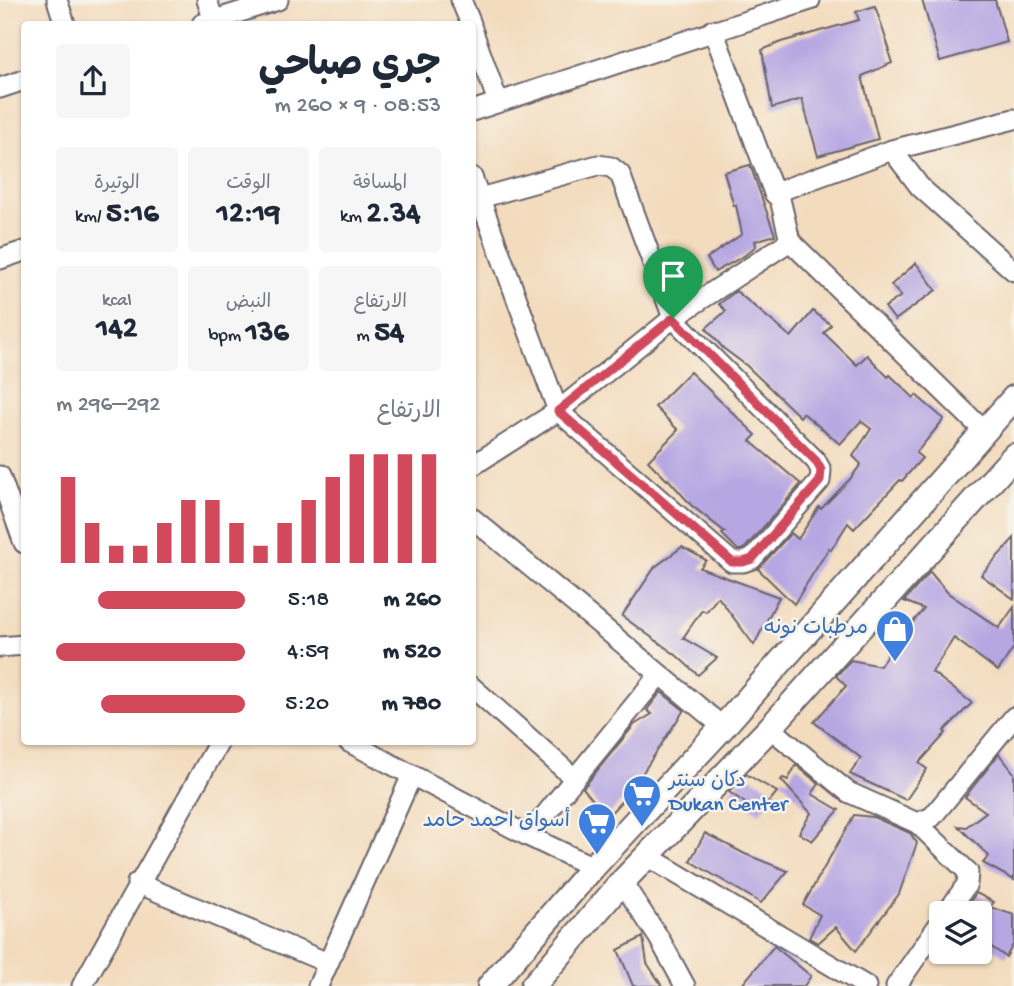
<!DOCTYPE html>
<html lang="ar">
<head>
<meta charset="utf-8">
<style>
  body { margin:0; font-family:"Gochi Hand","Playpen Sans Arabic",sans-serif; background:#f6f6f7; color:#1f2937; direction:rtl; height:100vh; display:flex; flex-direction:column; font-size:26px; white-space:nowrap }
  * { box-sizing:border-box; margin:0 }
  p { font-size:23px; color:#747a83 }
  .icon { flex:none; width:38px; height:38px; fill:none; stroke:currentColor; stroke-width:2; stroke-linecap:round; stroke-linejoin:round }
  .map { position:relative; flex:1; overflow:hidden; direction:ltr }
  .panel { position:absolute; left:21px; top:21px; width:455px; height:724px; display:flex; flex-direction:column; background:#fff; border-radius:7px; box-shadow:0 2px 5px #0004; direction:rtl }
  .panel>* { flex:none }
  .fabs { position:absolute; left:929px; top:901px; display:grid; gap:14px }
  .fabs a { display:grid; place-items:center; width:63px; height:63px; border-radius:7px; background:#fff; box-shadow:0 2px 5px #0004; font-size:35px }
  .pin { position:absolute; display:grid; place-items:center; width:60px; height:60px; color:#fff; margin:-72px -30px; border-radius:50% 50% 50% 0; rotate:-45deg; box-shadow:0 0 7px #0007 }
  .pin .icon { rotate:45deg }
  .round { display:grid; place-items:center; flex:none; width:74px; height:74px; border-radius:7px; background:#f6f6f7 }
  .headline { display:flex; align-items:center; justify-content:space-between; height:119px; padding:0 35px }
  h1 { font-size:38px; font-weight:700; line-height:52px }
  .figures { display:grid; grid-template-columns:repeat(3,1fr); gap:10px; height:119px; padding:7px 35px }
  .figures div { display:grid; align-content:center; border-radius:7px; background:#f6f6f7; text-align:center }
  .figures b { font-size:30px; font-weight:700 }
  .figures small { font-size:19px; font-weight:400 }
  .figures p { font-size:19px }
  .chart { height:196px; padding:14px 35px }
  .chart p { display:flex; justify-content:space-between }
  .chart svg { width:100%; height:126px; margin-top:7px; stroke:#d1495b; stroke-width:6 }
  ul { padding:0 35px; list-style:none; font-size:23px }
  li { display:grid; grid-template-columns:112px 84px 1fr; align-items:center; height:52px }
  li i { height:18px; border-radius:9px; background:#d1495b }
  .map>svg:first-child { display:block }
</style>
</head>
<body>
<div class="map">
<svg width="1014" height="986" viewBox="0 0 1014 986">
  <rect width="100%" height="100%" fill="#f7f3e8"/>
  <filter id="ink" filterUnits="userSpaceOnUse"><feTurbulence type="fractalNoise" baseFrequency=".0143" numOctaves="2"/><feDisplacementMap in="SourceGraphic" scale="14" xChannelSelector="R" yChannelSelector="G"/><feConvolveMatrix kernelMatrix="1 2 1 2 8 2 1 2 1" color-interpolation-filters="sRGB"/></filter>
  <filter id="wash" filterUnits="userSpaceOnUse"><feTurbulence type="fractalNoise" baseFrequency=".00686" numOctaves="4" result="noise"/><feDisplacementMap in="SourceGraphic" scale="28" xChannelSelector="R" yChannelSelector="G"/><feGaussianBlur stdDeviation="1.57" result="paint"/><feColorMatrix in="noise" values="0 0 0 0 0 0 0 0 0 0 0 0 0 0 0 0 0 1.4 0 .05"/><feComposite in="paint" operator="in"/></filter>
  <g filter="url(#wash)">
    <rect width="100%" height="100%" fill="#f3dcbe"/>
    <g id="blocks">
      <g fill="#b6a6e2">
        <path d="M922,0H995L1007,42L940,61Z"/>
        <path d="M875,6L890,51H888L892,63L862,76L878,139L818,156L802,99L772,108L762,50L781,42L859,20L856,12Z"/>
        <path d="M750,165L775,235L755,241L756,246L744,256L715,272L707,258L742,234L736,205L734,206L724,172Z"/>
        <path d="M916,263L936,290L895,320L885,307L901,296L891,285Z"/>
        <path d="M736,291L791,337L813,311L831,325L824,333L857,365L867,355L888,377L890,375L914,398L916,395L944,419L916,453L922,458L902,481L900,480L854,529L848,523L831,550L829,548L794,604L758,569L791,533L798,539L819,507L821,509L850,479L861,464L853,456L871,429L861,421L840,444L803,413L800,417L747,366L723,348L706,328L726,311L719,304Z"/>
        <path d="M690,372L756,435L750,441L801,484L745,548L741,550H738L722,534L725,532L691,505L668,479L667,480L648,461L678,430L655,407Z"/>
        <path d="M1014,538V599L981,575Z"/>
        <path d="M682,547L706,560L700,568L779,597L754,645L718,597L706,612L702,610L683,638L717,658L698,675L676,655L622,616L655,567Z"/>
        <path d="M930,572L948,593L999,628L1014,607V647L998,671L954,638L932,672L972,703L944,731L946,733L919,763L927,769L906,800L850,774L861,758L814,722L846,686L836,676L851,660L880,666L896,642L924,609L904,601Z"/>
        <path d="M661,692L684,710L638,780L639,782L607,817L583,788L634,725L652,714L647,710Z"/>
        <path d="M999,754L1014,773V880L983,863L989,856L958,826L966,827L986,812L965,797Z"/>
        <path d="M796,765L819,784L812,794L839,810L812,841L799,833L811,813L781,780L783,778L788,780Z"/>
        <path d="M746,774L777,792L760,813L729,792Z"/>
        <path d="M854,815L873,817L910,833L917,843L899,894L856,951L836,927L818,943L809,938L820,915L803,905Z"/>
        <path d="M705,833L745,854L788,871L761,903L690,861Z"/>
        <path d="M976,893L994,902L990,907L1014,915V943L1006,957L980,939V914H961Z"/>
        <path d="M643,937L647,963L662,986H633L618,950Z"/>
        <path d="M774,946L811,976L804,986H741Z"/>
      </g>
    </g>
  </g>
  <g filter="url(#ink)">
    <use href="#blocks" fill-opacity="0" stroke="#6b6369" stroke-width="2"/>
    <g fill="none" stroke-linecap="round" stroke-linejoin="round">
      <defs>
        <g id="minor">
          <path d="M57,0L65,24"/>
          <path d="M207,0L215,24"/>
          <path d="M461,0L471,24"/>
          <path d="M202,24L278,0"/>
          <path d="M472,29L498,102"/>
          <path d="M713,30L774,193L780,199L790,241L984,431"/>
          <path d="M0,88L24,80"/>
          <path d="M472,111L810,0"/>
          <path d="M892,150L920,187L1014,271"/>
          <path d="M472,177L558,411L732,562H743L752,559L820,481L821,470L816,461L673,318L620,174L611,167L598,165L480,198"/>
          <path d="M774,193L892,150L1014,119"/>
          <path d="M0,259L24,251"/>
          <path d="M472,466L558,411L673,318L790,241"/>
          <path d="M0,476L24,543"/>
          <path d="M472,518L723,727"/>
          <path d="M0,647L24,645"/>
          <path d="M472,687L574,778"/>
          <path d="M770,728L848,792L917,823L932,817L1014,717"/>
          <path d="M349,742L528,836L593,867"/>
          <path d="M917,823L968,872L967,884L946,914"/>
          <path d="M528,836L659,675"/>
          <path d="M647,856L866,986"/>
          <path d="M622,882L659,938L685,986"/>
          <path d="M137,883L328,963"/>
          <path d="M82,986L219,742"/>
          <path d="M318,986L412,775"/>
          <path d="M896,986L942,920"/>
        </g>
        <g id="tertiary">
          <path d="M490,986L593,867L723,727L1014,398"/>
          <path d="M533,986L622,882L770,728L1014,456"/>
        </g>
      </defs>
      <use href="#minor" stroke="#6b6369" stroke-width="23"/>
      <use href="#tertiary" stroke="#6b6369" stroke-width="28"/>
      <use href="#minor" stroke="#fff" stroke-width="19"/>
      <use href="#tertiary" stroke="#fff" stroke-width="24"/>
    </g>
  </g>
  <g fill="none" stroke-linecap="round" stroke-linejoin="round" filter="url(#ink)">
    <defs>
      <path id="route" d="M673,318L816,461L821,470L820,481L752,559L743,562H732L558,411Z"/>
    </defs>
    <use href="#route" stroke="#fff" stroke-width="14"/>
    <use href="#route" stroke="#d1495b" stroke-width="9"/>
  </g>
  <defs>
    <symbol id="shop-pin" viewBox="-11 -11 22 30"><path d="M0 17L-7.5 6A9.5 9.5 0 1 1 7.5 6Z" fill="#3f7fe0" stroke="#f7f3e8"/><path d="M-5-2.5h2.3a2.7 3.5 0 0 1 5.4 0H5L5.5 6h-11ZM-1.5-2.5h3a1.5 2.3 0 0 0-3 0Z" fill="#fff"/></symbol>
    <symbol id="supermarket-pin" viewBox="-11 -11 22 30"><path d="M0 17L-7.5 6A9.5 9.5 0 1 1 7.5 6Z" fill="#3f7fe0" stroke="#f7f3e8"/><path d="M-6-5.5h2.5l.6 2H6L4.5 2H-2.5L-4.4-4H-6ZM-1.5 3.2a1.3 1.3 0 1 0 .1 0ZM3 3.2a1.3 1.3 0 1 0 .1 0Z" fill="#fff"/></symbol>
  </defs>
  <g fill-rule="evenodd">
    <use href="#shop-pin" x="873" y="607" width="44" height="60"/>
    <use href="#supermarket-pin" x="620" y="772" width="44" height="60"/>
    <use href="#supermarket-pin" x="575" y="800" width="44" height="60"/>
  </g>
  <g text-anchor="middle" dominant-baseline="central" stroke-width="5" stroke-linejoin="round" paint-order="stroke">
    <g font-size="21" fill="#366cbe" stroke="#f7f3e8" text-anchor="end">
      <text x="868" y="629">مرطبات نونه</text>
      <text x="669" y="782" text-anchor="start">دكان سنتر<tspan x="669" dy="24">Dukan Center</tspan></text>
      <text x="570" y="822">أسواق احمد حامد</text>
    </g>
  </g>
</svg>
<div class="fabs">
<a><svg class="icon" aria-label="layers" viewBox="0 0 24 24"><path d="M12 4l9 5-9 5-9-5zM3 14l9 5 9-5"/></svg></a>
</div>
<div class="pin" style="left:673px;top:318px;background:#1e9e55"><svg class="icon" aria-label="arrive" viewBox="0 0 24 24"><path d="M6 21V4h12l-3 4 3 4H6"/></svg></div>
<section class="panel">
<div class="headline"><div><h1>جري صباحي</h1><p>08:53 · 9 × 260 m</p></div><a class="round"><svg class="icon" aria-label="share" viewBox="0 0 24 24"><path d="M12 15V3M7 8l5-5 5 5M5 13v7h14v-7"/></svg></a></div>
<div class="figures">
<div><p>المسافة</p><b>2.34<small> km</small></b></div>
<div><p>الوقت</p><b>12:19</b></div>
<div><p>الوتيرة</p><b>5:16<small> /km</small></b></div>
</div>
<div class="figures">
<div><p>الارتفاع</p><b>54<small> m</small></b></div>
<div><p>النبض</p><b>136<small> bpm</small></b></div>
<div><p>kcal</p><b>142</b></div>
</div>
<div class="chart"><p><span>الارتفاع</span>292–296 m</p>
<svg viewBox="0 0 160 44" preserveAspectRatio="none"><path d="M5 44V14M15 44V30M25 44V38M35 44V38M45 44V30M55 44V22M65 44V22M75 44V30M85 44V38M95 44V30M105 44V22M115 44V14M125 44V6M135 44V6M145 44V6M155 44V6"/></svg>
</div>
<ul>
<li><b>260 m</b>5:18<i style="width:78%"></i></li>
<li><b>520 m</b>4:59<i style="width:100%"></i></li>
<li><b>780 m</b>5:20<i style="width:76%"></i></li>
</ul>
</section>
</div>
</body>
</html>
